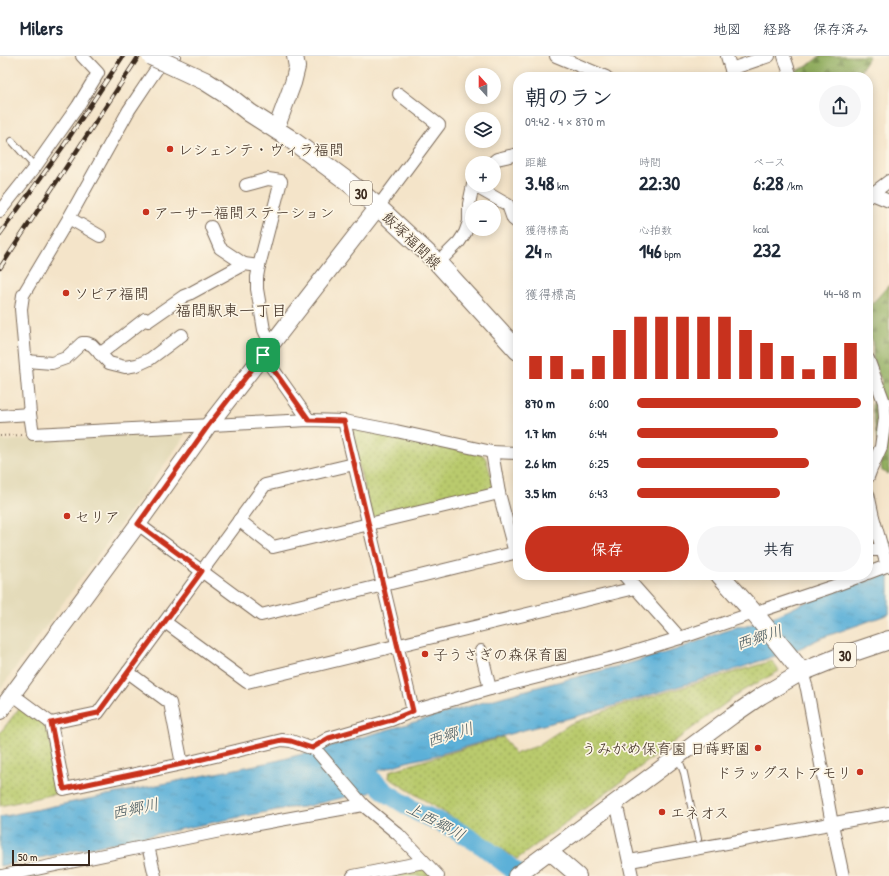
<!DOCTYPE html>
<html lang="ja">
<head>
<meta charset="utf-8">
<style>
  body { margin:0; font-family:"Patrick Hand","Klee One",sans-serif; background:#f6f6f7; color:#1f2937; height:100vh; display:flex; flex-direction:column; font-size:15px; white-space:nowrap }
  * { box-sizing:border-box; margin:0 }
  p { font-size:13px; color:#747a83 }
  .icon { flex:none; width:22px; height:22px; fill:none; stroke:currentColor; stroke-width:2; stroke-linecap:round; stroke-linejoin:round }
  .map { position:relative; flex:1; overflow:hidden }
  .details { position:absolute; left:513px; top:16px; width:360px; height:508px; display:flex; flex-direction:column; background:#fff; border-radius:16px; box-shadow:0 2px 10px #0003 }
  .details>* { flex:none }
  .needle { width:26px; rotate:339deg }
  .fabs { position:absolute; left:465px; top:12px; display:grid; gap:8px }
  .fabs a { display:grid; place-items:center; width:36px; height:36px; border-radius:50%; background:#fff; box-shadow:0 2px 10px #0003; font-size:20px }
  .scale { position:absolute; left:12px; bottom:10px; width:78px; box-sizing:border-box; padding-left:4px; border:2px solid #3b2a1e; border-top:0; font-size:11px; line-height:14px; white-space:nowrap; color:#3b2a1e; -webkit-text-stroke:3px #fcf5e5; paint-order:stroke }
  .pin { position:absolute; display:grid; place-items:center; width:34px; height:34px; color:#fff; margin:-17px; border-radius:8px; box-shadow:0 2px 6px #0006 }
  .round { display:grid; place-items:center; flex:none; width:42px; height:42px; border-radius:21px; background:#f6f6f7 }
  .overview { display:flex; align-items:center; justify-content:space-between; height:68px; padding:0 12px }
  h1 { font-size:22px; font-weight:700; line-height:30px }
  .metrics { display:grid; grid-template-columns:repeat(3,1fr); gap:6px; height:68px; padding:4px 12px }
  .metrics div { display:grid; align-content:center }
  .metrics b { font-size:20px; font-weight:700 }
  .metrics small { font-size:11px; font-weight:400 }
  .metrics p { font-size:11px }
  .chart { height:112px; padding:8px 12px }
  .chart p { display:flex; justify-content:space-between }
  .chart svg { width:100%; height:72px; margin-top:4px; stroke:#c8321e; stroke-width:6 }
  .action { display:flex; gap:8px; margin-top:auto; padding:8px 12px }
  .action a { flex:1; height:46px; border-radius:24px; background:#c8321e; color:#fff; font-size:16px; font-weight:700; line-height:46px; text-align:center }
  .action a+a { background:#f6f6f7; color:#1f2937 }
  ul { padding:0 12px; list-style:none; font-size:13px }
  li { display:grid; grid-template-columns:64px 48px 1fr; align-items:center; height:30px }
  li i { height:10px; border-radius:5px; background:#c8321e }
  header { display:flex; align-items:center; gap:24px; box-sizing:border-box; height:56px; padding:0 20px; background:#fff; border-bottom:1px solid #e0e1e3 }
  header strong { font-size:19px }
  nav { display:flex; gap:22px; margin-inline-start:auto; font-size:14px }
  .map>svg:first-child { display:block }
</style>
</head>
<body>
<header>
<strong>Milers</strong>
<nav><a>地図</a><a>経路</a><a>保存済み</a></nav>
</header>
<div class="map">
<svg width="889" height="820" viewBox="0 0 889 820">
  <defs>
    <pattern id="forest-firs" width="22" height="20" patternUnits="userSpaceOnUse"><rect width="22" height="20" fill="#92ae60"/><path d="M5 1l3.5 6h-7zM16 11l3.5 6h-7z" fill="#788e4f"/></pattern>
    <pattern id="park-dots" width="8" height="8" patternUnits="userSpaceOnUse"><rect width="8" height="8" fill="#b9ca6d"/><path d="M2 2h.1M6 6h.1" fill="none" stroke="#98a459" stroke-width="1.8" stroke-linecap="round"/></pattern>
    <pattern id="water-ripples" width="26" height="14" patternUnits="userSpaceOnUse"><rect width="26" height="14" fill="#5cb0d8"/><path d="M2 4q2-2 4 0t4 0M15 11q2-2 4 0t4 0" fill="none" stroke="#4d8faf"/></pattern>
  </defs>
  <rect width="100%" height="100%" fill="#fcf5e5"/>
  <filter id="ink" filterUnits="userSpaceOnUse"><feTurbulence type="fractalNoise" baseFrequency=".025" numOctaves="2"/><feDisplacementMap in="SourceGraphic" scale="8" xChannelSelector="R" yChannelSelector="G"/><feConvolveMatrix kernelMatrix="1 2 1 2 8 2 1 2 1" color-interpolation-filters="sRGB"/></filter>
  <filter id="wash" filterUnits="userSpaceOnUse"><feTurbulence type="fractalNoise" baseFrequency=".012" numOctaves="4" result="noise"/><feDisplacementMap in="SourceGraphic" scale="16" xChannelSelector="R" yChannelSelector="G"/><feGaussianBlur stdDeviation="0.9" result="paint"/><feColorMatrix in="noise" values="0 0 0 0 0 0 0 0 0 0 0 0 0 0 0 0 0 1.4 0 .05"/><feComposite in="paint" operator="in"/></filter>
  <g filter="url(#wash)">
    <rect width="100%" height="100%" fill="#f4e4c9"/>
    <path fill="#e4dbba" d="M183,376L185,380L0,633V385Z"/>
    <g fill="url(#forest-firs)" stroke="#666c3f">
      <path d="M820,0H869L857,21H794L792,16L806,11Z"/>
      <path d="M889,229V418L882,415L872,350L882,325L873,307V287L868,272V252Z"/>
    </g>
    <g fill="url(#park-dots)" stroke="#7a7a46">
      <path d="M356,373L483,399L486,403L494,429L491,433L376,462L371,459L350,375Z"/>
      <path d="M772,605L779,615L742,635L517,803L458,765L389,722L390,715L503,681L515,698L537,690L570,668L613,652Z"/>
      <path d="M20,651L44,668L48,674L59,737L0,750V677Z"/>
      <path d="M422,812L432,820H377Z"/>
    </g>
    <path fill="url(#water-ripples)" stroke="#4c6d7b" d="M889,517V558L821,582L796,594L769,602L734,614L589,657L520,675L437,699L406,706L374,716L372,735L370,737L358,738L304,751L288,752L245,760L0,810V761L280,704L310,696L519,636L630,607L675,594L736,571L746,570L778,559L806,546Z"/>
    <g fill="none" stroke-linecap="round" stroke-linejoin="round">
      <path stroke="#5cb0d8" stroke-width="19" d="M355,708L387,737L417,756L455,773L484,791L521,820"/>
    </g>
  </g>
  <g filter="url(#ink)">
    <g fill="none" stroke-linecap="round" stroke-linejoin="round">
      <defs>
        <g id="lane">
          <path d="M12,85L35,111"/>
          <path d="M678,701L684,717L698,783"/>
        </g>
        <g id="street">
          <path d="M174,0L158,11L147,27L129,54L69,162L23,239L21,253L30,358L33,378L309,364L344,365L396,375L492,396L518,397"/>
          <path d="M556,0L606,21"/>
          <path d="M727,0L733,20"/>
          <path d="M784,0L791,21"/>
          <path d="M731,13L769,0"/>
          <path d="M492,107L497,103L518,98"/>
          <path d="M246,129L268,123L281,125L259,210L257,221V233L264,274L271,289"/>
          <path d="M872,138L889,145"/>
          <path d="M868,141L889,125"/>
          <path d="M378,151L439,69L399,38"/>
          <path d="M0,155L35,111L78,50L98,17L82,0"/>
          <path d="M69,162L100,180"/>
          <path d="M211,171L220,192L244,208"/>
          <path d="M438,207L459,186L465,177L469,166V148L473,129L508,149L513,163L518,167"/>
          <path d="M100,298L145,263L148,265L184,240L189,238L244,208L259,210"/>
          <path d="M263,299L309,364"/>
          <path d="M868,303L884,346L885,362L881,391L871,413L868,421"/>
          <path d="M26,305L52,307L66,302L82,287H87L92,289L109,307L125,311L137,309L150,303L182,279"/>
          <path d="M0,360L30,358"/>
          <path d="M344,365L413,655"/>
          <path d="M492,396L499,437L515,497"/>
          <path d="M868,438L873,461L887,510"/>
          <path d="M239,464L273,491L499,437"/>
          <path d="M138,468L261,559L518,496"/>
          <path d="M868,494H882"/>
          <path d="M868,517L889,509"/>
          <path d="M624,519L680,582"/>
          <path d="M165,566L247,626L635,532"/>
          <path d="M481,595L490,633"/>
          <path d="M128,616L170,647L182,708"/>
          <path d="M802,616L807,633L832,768L843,820"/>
          <path d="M12,638L51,667L64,733L182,708L282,684L291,685L316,694L363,749L398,778L438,820"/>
          <path d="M51,667L98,657L265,429L354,408"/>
          <path d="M312,692L329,682L391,664L413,655L490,633L617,601L680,582L831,531L863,519"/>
          <path d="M616,746L632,820"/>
          <path d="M148,790L155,820"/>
          <path d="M630,805L889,757"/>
          <path d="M2,820L230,773L363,749"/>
          <path d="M353,820L424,806"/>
        </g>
        <g id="secondary">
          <path d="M276,73L293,27L297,11L295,0"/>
          <path d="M0,655L138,468L208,370L378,151"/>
          <path d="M549,795L578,820"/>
          <path d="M516,820L732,660L761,640L802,616"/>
        </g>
        <g id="primary">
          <path d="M177,12L205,25L227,39L250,57L289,82L347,125L378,151L438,207L518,295"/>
          <path d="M720,519L754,557L802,616L839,601L889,584"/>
        </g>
      </defs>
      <use href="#lane" stroke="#7c6b5a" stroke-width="8"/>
      <use href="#street" stroke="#7c6b5a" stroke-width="14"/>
      <use href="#secondary" stroke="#7c6b5a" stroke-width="18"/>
      <use href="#primary" stroke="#7c6b5a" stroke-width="20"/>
      <path stroke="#7c6b5a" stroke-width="2" stroke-dasharray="1 3" stroke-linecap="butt" d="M0,380L23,379"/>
      <use href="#lane" stroke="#fff" stroke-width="6"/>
      <use href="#street" stroke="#fff" stroke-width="12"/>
      <use href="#secondary" stroke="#fff" stroke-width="16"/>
      <use href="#primary" stroke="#fff" stroke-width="18"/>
      <defs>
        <g id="rail">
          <path d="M0,178L62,92L123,0"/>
          <path d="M0,212L139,0"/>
        </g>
      </defs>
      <use href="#rail" stroke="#3b2a1e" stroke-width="4.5"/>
      <use href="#rail" stroke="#fcf5e5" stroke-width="3" stroke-dasharray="9" stroke-linecap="butt"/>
      <defs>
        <path id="primary-bridge" d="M151,0L177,12"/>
      </defs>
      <use href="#primary-bridge" stroke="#7c6b5a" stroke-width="20" stroke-linecap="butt"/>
      <use href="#primary-bridge" stroke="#fff" stroke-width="18"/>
    </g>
  </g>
  <g fill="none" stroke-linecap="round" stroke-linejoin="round" filter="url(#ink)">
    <defs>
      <path id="route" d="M263,299L309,364L344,365L413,655L391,664L329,682L312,692L291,685L282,684L182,708L64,733L51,667L98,657L202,515L138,468L208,370Z"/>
    </defs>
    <use href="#route" stroke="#fff" stroke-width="8"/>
    <use href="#route" stroke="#c8321e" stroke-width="5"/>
  </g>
  <g fill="#c8321e" stroke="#fcf5e5" stroke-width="1.5">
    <circle cx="170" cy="93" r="4"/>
    <circle cx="146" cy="156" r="4"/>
    <circle cx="66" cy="237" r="4"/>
    <circle cx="67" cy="460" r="4"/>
    <circle cx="425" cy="598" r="4"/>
    <circle cx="758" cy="692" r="4"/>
    <circle cx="860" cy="716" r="4"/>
    <circle cx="662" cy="756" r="4"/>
  </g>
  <g text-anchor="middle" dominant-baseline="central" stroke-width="3.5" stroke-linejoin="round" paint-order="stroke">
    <g fill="#fcf5e5" stroke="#75675a" stroke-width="1">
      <rect x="350" y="125" width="22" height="24" rx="3"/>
      <rect x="834" y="587" width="22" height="24" rx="3"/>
    </g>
    <g font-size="14" font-weight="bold" fill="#3b2a1e">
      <text x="361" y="137">30</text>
      <text x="845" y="599">30</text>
    </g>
    <g font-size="15" fill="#3b2a1e" stroke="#fcf5e5" text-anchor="start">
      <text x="178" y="93">レシェンテ・ヴィラ福間</text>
      <text x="154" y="156">アーサー福間ステーション</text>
      <text x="74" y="237">ソピア福間</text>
      <text x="75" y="460">セリア</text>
      <text x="433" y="598">子うさぎの森保育園</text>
      <text x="750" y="692" text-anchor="end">うみがめ保育園 日蒔野園</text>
      <text x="852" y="716" text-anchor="end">ドラッグストアモリ</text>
      <text x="670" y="756">エネオス</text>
    </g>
    <g font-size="15" fill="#3b2a1e" stroke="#fcf5e5">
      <text transform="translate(412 184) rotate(44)">飯塚福間線</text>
    </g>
    <g font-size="16" fill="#3b2a1e" stroke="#fcf5e5">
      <text x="231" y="254">福間駅東一丁目</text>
    </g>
    <g font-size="16" font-style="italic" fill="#47595f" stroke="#fcf5e5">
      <text transform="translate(759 581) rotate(-18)">西郷川</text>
      <text transform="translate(450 678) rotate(-17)">西郷川</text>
      <text transform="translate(135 752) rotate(-12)">西郷川</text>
      <text transform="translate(436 765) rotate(28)">上西郷川</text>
    </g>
  </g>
</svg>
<div class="fabs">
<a><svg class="needle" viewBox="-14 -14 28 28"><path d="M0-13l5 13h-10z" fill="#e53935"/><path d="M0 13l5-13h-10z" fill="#747a83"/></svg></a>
<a><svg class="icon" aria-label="layers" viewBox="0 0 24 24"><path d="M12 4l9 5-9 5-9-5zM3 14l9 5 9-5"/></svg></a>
<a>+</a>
<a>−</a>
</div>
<div class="scale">50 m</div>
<div class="pin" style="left:263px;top:299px;background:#1e9e55"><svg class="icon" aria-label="arrive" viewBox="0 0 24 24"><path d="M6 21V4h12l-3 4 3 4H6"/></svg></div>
<section class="details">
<div class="overview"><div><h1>朝のラン</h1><p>09:42 · 4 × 870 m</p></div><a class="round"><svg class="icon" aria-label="share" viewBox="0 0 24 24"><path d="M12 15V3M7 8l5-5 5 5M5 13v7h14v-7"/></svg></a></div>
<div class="metrics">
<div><p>距離</p><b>3.48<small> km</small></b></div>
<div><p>時間</p><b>22:30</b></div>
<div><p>ペース</p><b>6:28<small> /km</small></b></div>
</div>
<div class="metrics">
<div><p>獲得標高</p><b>24<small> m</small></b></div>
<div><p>心拍数</p><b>146<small> bpm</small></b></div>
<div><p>kcal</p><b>232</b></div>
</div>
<div class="chart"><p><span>獲得標高</span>44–48 m</p>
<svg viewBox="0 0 160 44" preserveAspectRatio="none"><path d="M5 44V30M15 44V30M25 44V38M35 44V30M45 44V14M55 44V6M65 44V6M75 44V6M85 44V6M95 44V6M105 44V14M115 44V22M125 44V30M135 44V38M145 44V30M155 44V22"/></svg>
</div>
<ul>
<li><b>870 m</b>6:00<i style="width:100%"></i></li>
<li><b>1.7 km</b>6:44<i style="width:63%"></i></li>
<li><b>2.6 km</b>6:25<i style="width:77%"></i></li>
<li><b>3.5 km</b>6:43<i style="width:64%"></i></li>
</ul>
<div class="action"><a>保存</a><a>共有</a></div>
</section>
</div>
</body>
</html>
